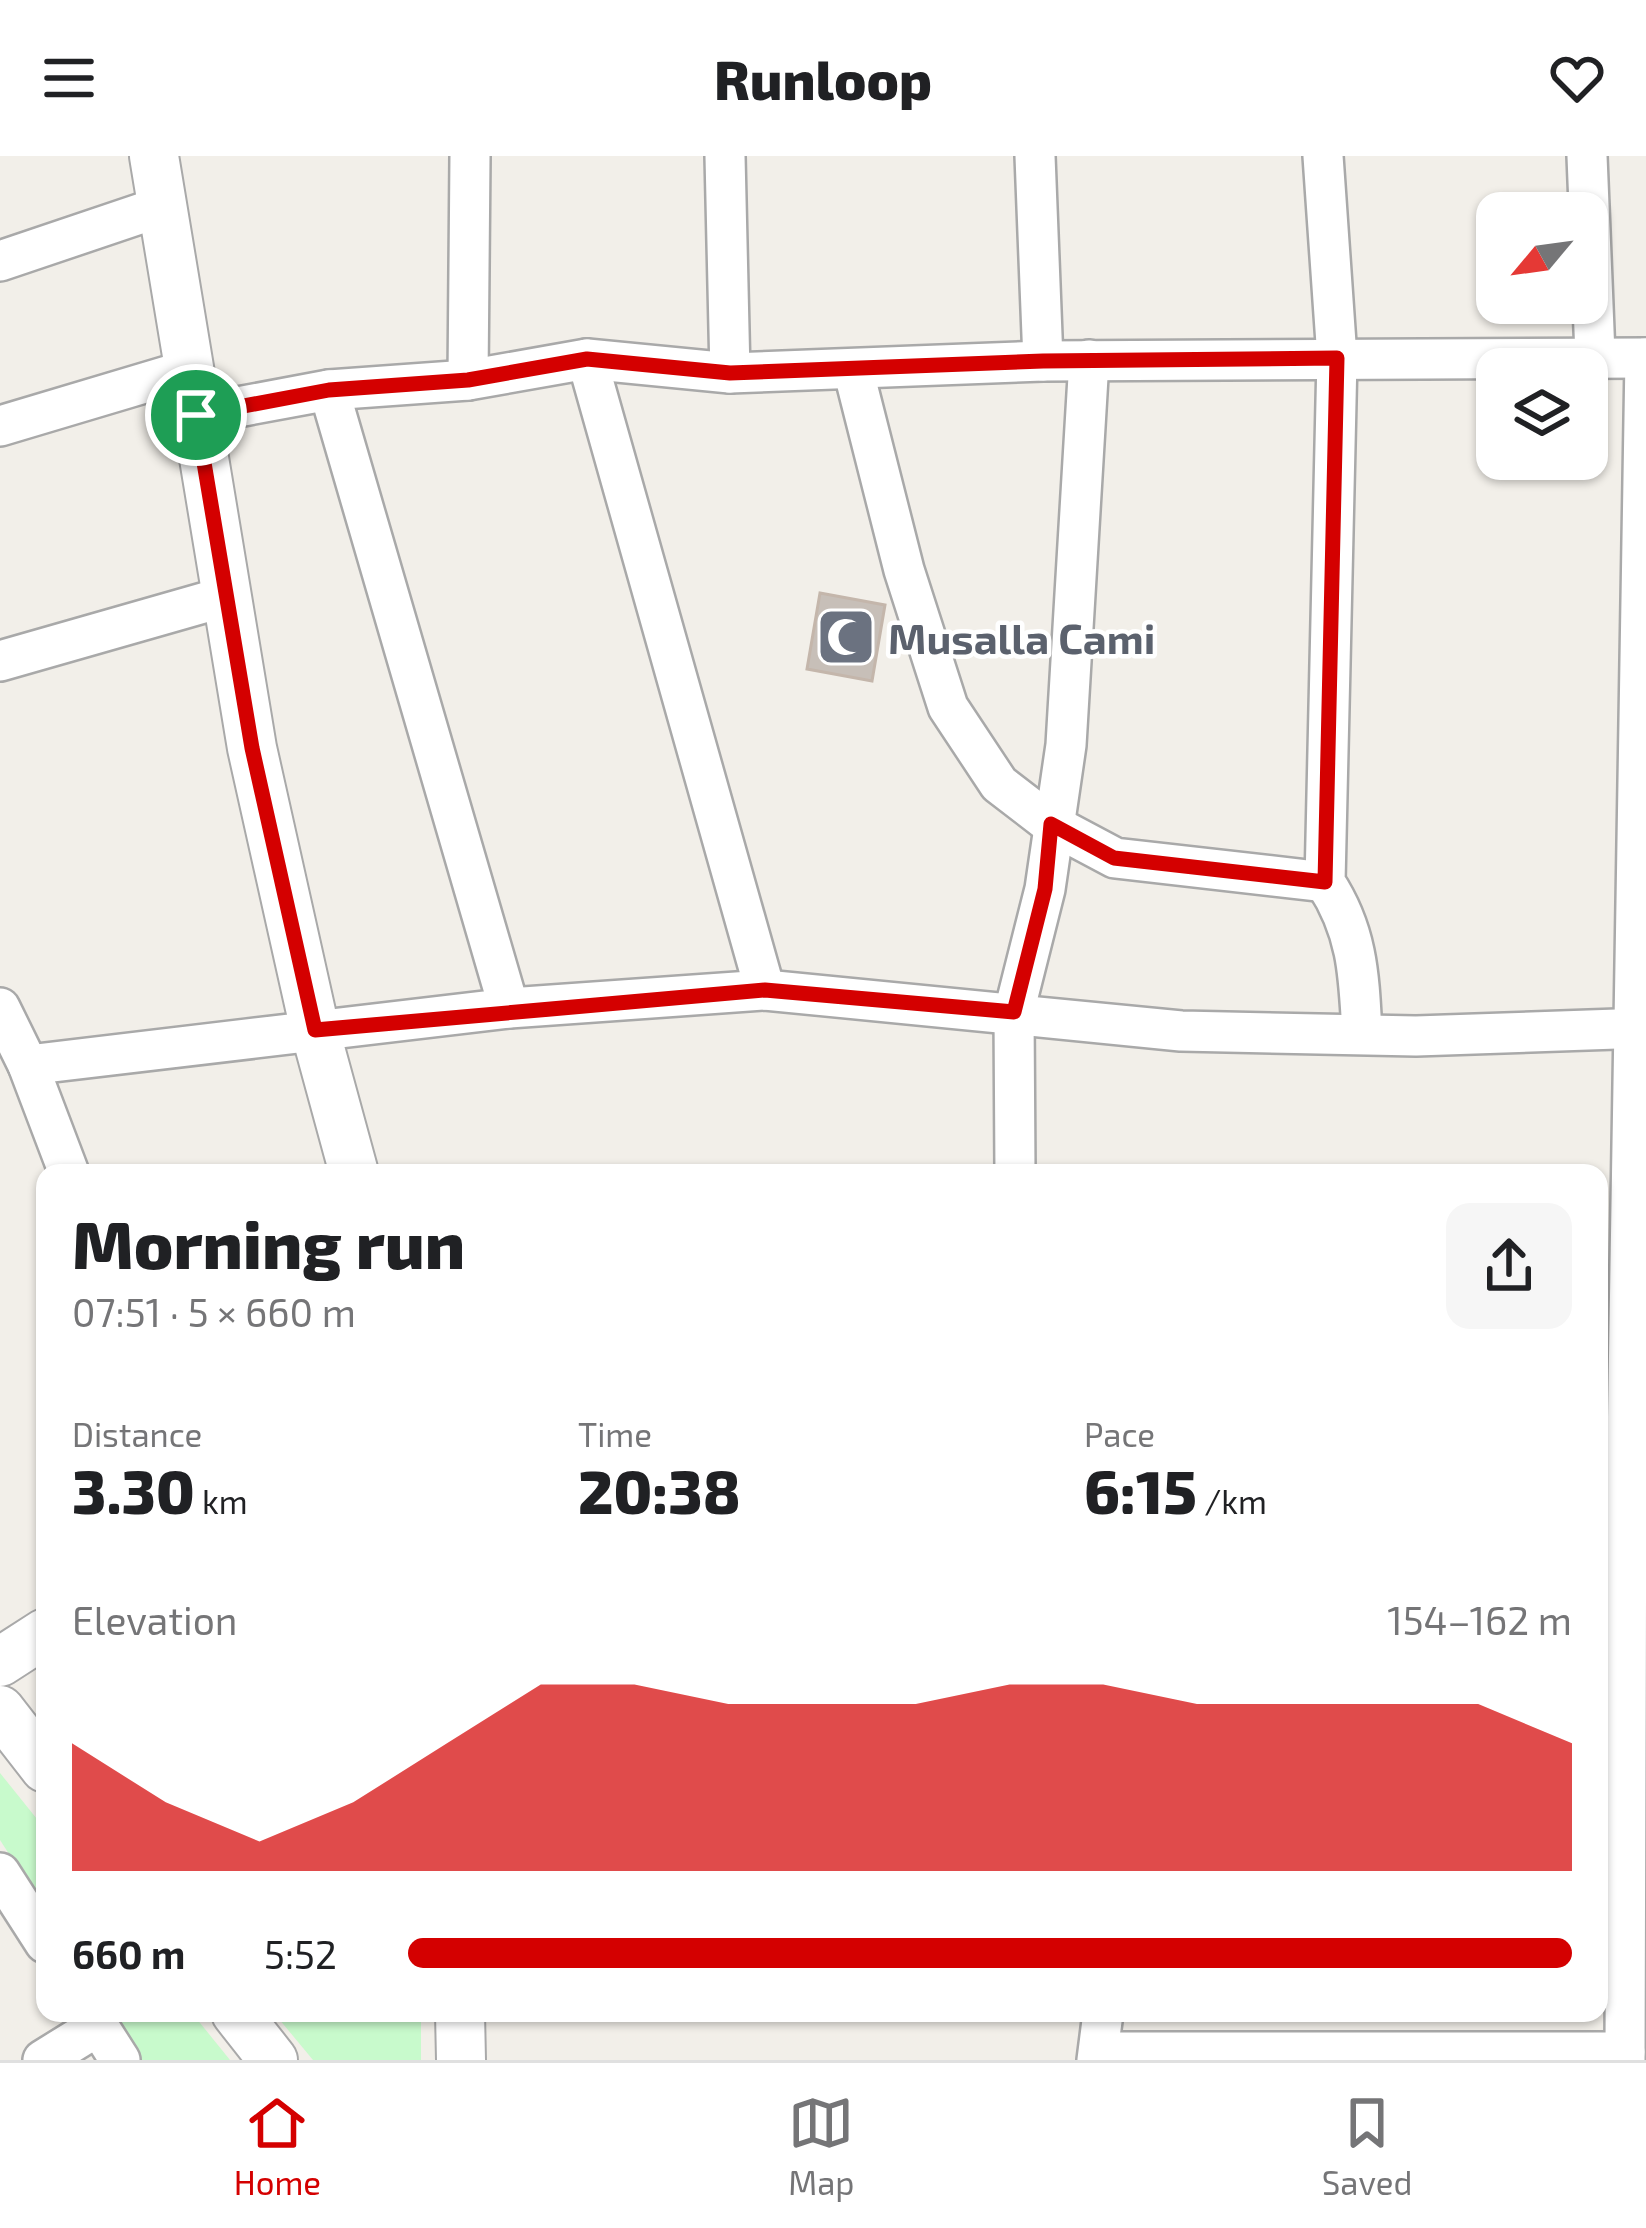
<!DOCTYPE html>
<html lang="en">
<head>
<meta charset="utf-8">
<style>
  body { margin:0; font-family:"Exo 2",sans-serif; background:#f6f6f6; color:#202124; height:100vh; display:flex; flex-direction:column; font-size:45px; white-space:nowrap }
  * { box-sizing:border-box; margin:0 }
  p { font-size:39px; color:#757577 }
  .icon { flex:none; width:66px; height:66px; fill:none; stroke:currentColor; stroke-width:2; stroke-linecap:round; stroke-linejoin:round }
  .map { position:relative; flex:1; overflow:hidden }
  .sheet { position:absolute; left:36px; top:1008px; width:1572px; height:858px; display:flex; flex-direction:column; background:#fff; border-radius:24px; box-shadow:0 3px 9px #0004 }
  .sheet>* { flex:none }
  .needle { width:78px; rotate:241deg }
  .fabs { position:absolute; left:1476px; top:36px; display:grid; gap:24px }
  .fabs a { display:grid; place-items:center; width:132px; height:132px; border-radius:24px; background:#fff; box-shadow:0 3px 9px #0004; font-size:60px }
  .pin { position:absolute; display:grid; place-items:center; width:102px; height:102px; color:#fff; margin:-51px; border:6px solid #fff; border-radius:50%; box-shadow:0 3px 12px #0007 }
  .round { display:grid; place-items:center; flex:none; width:126px; height:126px; border-radius:24px; background:#f6f6f6 }
  .summary { display:flex; align-items:center; justify-content:space-between; height:204px; padding:0 36px }
  h1 { font-size:66px; font-weight:800; line-height:90px }
  .figures { display:grid; grid-template-columns:repeat(3,1fr); gap:18px; height:204px; padding:12px 36px }
  .figures div { display:grid; align-content:center }
  .figures b { font-size:60px; font-weight:800 }
  .figures small { font-size:33px; font-weight:400 }
  .figures p { font-size:33px }
  .chart { height:336px; padding:24px 36px }
  .chart p { display:flex; justify-content:space-between }
  .chart svg { width:100%; height:216px; margin-top:12px; fill:#d40000; opacity:.7 }
  ul { padding:0 36px; list-style:none; font-size:39px }
  li { display:grid; grid-template-columns:192px 144px 1fr; align-items:center; height:90px }
  li i { height:30px; border-radius:15px; background:#d40000 }
  header { display:flex; justify-content:space-between; align-items:center; height:156px; padding:0 36px; background:#fff; font-size:54px; font-weight:800 }
  .menu { display:flex; justify-content:space-around; align-items:center; height:168px; border-top:3px solid #e0e0e0; background:#fff; font-size:33px; color:#757577 }
  .menu a { display:grid; justify-items:center; gap:6px }
  .menu .active { color:#d40000 }
  .map>svg:first-child { display:block }
</style>
</head>
<body>
<header><svg class="icon" aria-label="menu" viewBox="0 0 24 24"><path d="M4 6h16M4 12h16M4 18h16"/></svg>Runloop<svg class="icon" aria-label="heart" viewBox="0 0 24 24"><path d="M12 20l-8-8c-3-5 5-10 8-4 3-6 11-1 8 4z"/></svg></header>
<div class="map">
<svg width="1646" height="1904" viewBox="0 0 1646 1904">
  <rect width="100%" height="100%" fill="#f2efe9"/>
  <g fill="#c8facc">
    <path d="M0,1617L45,1673V1754L0,1684Z"/>
    <path d="M112,1857H192L230,1904H142Z"/>
    <path d="M274,1857H421V1904H313Z"/>
  </g>
  <path fill="#c7bfb8" stroke="#c4b6ab" stroke-width="3" d="M820,437L885,449L872,525L807,513Z"/>
  <g fill="none" stroke-linecap="round" stroke-linejoin="round">
    <defs>
      <g id="minor">
        <path d="M725,0L730,217"/>
        <path d="M1035,0L1043,205"/>
        <path d="M1323,0L1337,202L1325,726C1358,776 1359,820 1362,878"/>
        <path d="M1587,0L1595,199"/>
        <path d="M0,105L163,50"/>
        <path d="M587,203L765,834"/>
        <path d="M853,213L904,414L948,551L999,628L1051,668L1115,702L1325,726"/>
        <path d="M468,224L470,0"/>
        <path d="M329,234L509,852"/>
        <path d="M195,259L329,234L468,224L587,203L730,217L1043,205L1646,202"/>
        <path d="M0,270L191,213"/>
        <path d="M0,505L224,441"/>
        <path d="M0,852L28,909L69,1017"/>
        <path d="M28,909L509,852L765,834L1181,875L1416,880L1646,872"/>
        <path d="M1015,1017L1014,856L1045,733L1066,589L1089,204"/>
        <path d="M0,1717L45,1787"/>
        <path d="M90,1857L120,1904"/>
        <path d="M1101,1896H1625"/>
        <path d="M43,1904L98,1870"/>
        <path d="M1097,1904L1103,1857"/>
        <path d="M1625,1904L1627,1291L1645,202"/>
      </g>
      <g id="tertiary">
        <path d="M154,0L252,592L315,874L354,1017"/>
        <path d="M1599,1290L1646,1293"/>
        <path d="M0,1506L45,1477"/>
        <path d="M0,1554L45,1612"/>
        <path d="M236,1857L273,1904"/>
        <path d="M460,1857L461,1904"/>
      </g>
    </defs>
    <use href="#minor" stroke="#a9a9a9" stroke-width="44"/>
    <use href="#tertiary" stroke="#a9a9a9" stroke-width="52"/>
    <use href="#minor" stroke="#fff" stroke-width="39"/>
    <use href="#tertiary" stroke="#fff" stroke-width="48"/>
  </g>
  <g fill="none" stroke-linecap="round" stroke-linejoin="round">
    <defs>
      <path id="route" d="M1337,202L1325,726L1114,702L1051,668L1045,733L1014,856L765,834L315,874L252,592L196,259L329,234L468,224L587,203L730,217L1043,205Z"/>
    </defs>
    <use href="#route" stroke="#fff" stroke-width="24"/>
    <use href="#route" stroke="#d40000" stroke-width="15"/>
  </g>
  <defs>
    <symbol id="mosque-square" viewBox="-11 -11 22 22"><rect x="-9" y="-9" width="18" height="18" rx="4" fill="#6b7280" stroke="#fff"/><path d="M3.5-4.9A6 6 0 1 0 3.5 4.9A5 5 0 1 1 3.5-4.9Z" fill="#fff"/></symbol>
  </defs>
  <g fill-rule="evenodd">
    <use href="#mosque-square" x="813" y="448" width="66" height="66"/>
  </g>
  <g text-anchor="middle" dominant-baseline="central" stroke-width="9" stroke-linejoin="round" paint-order="stroke">
    <g font-size="42" font-weight="bold" fill="#5b616d" stroke="#fff" text-anchor="start">
      <text x="888" y="481">Musalla Cami</text>
    </g>
  </g>
</svg>
<div class="fabs">
<a><svg class="needle" viewBox="-14 -14 28 28"><path d="M0-13l5 13h-10z" fill="#e53935"/><path d="M0 13l5-13h-10z" fill="#757577"/></svg></a>
<a><svg class="icon" aria-label="layers" viewBox="0 0 24 24"><path d="M12 4l9 5-9 5-9-5zM3 14l9 5 9-5"/></svg></a>
</div>
<div class="pin" style="left:196px;top:259px;background:#1e9e55"><svg class="icon" aria-label="arrive" viewBox="0 0 24 24"><path d="M6 21V4h12l-3 4 3 4H6"/></svg></div>
<section class="sheet">
<div class="summary"><div><h1>Morning run</h1><p>07:51 · 5 × 660 m</p></div><a class="round"><svg class="icon" aria-label="share" viewBox="0 0 24 24"><path d="M12 15V3M7 8l5-5 5 5M5 13v7h14v-7"/></svg></a></div>
<div class="figures">
<div><p>Distance</p><b>3.30<small> km</small></b></div>
<div><p>Time</p><b>20:38</b></div>
<div><p>Pace</p><b>6:15<small> /km</small></b></div>
</div>
<div class="chart"><p><span>Elevation</span>154–162 m</p>
<svg viewBox="0 0 160 44" preserveAspectRatio="none"><path d="M0 44V18L10 30L20 38L30 30L40 18L50 6L60 6L70 10L80 10L90 10L100 6L110 6L120 10L130 10L140 10L150 10L160 18V44z"/></svg>
</div>
<ul>
<li><b>660 m</b>5:52<i style="width:100%"></i></li>
</ul>
</section>
</div>
<nav class="menu">
<a class="active"><svg class="icon" aria-label="home" viewBox="0 0 24 24"><path d="M3 11l9-7 9 7M6 9v11h12V9"/></svg>Home</a>
<a><svg class="icon" aria-label="map" viewBox="0 0 24 24"><path d="M3 6l6-2 6 2 6-2v14l-6 2-6-2-6 2zM9 4v14M15 6v14"/></svg>Map</a>
<a><svg class="icon" aria-label="saved" viewBox="0 0 24 24"><path d="M7 4h10v16l-5-4-5 4z"/></svg>Saved</a>
</nav>
</body>
</html>
